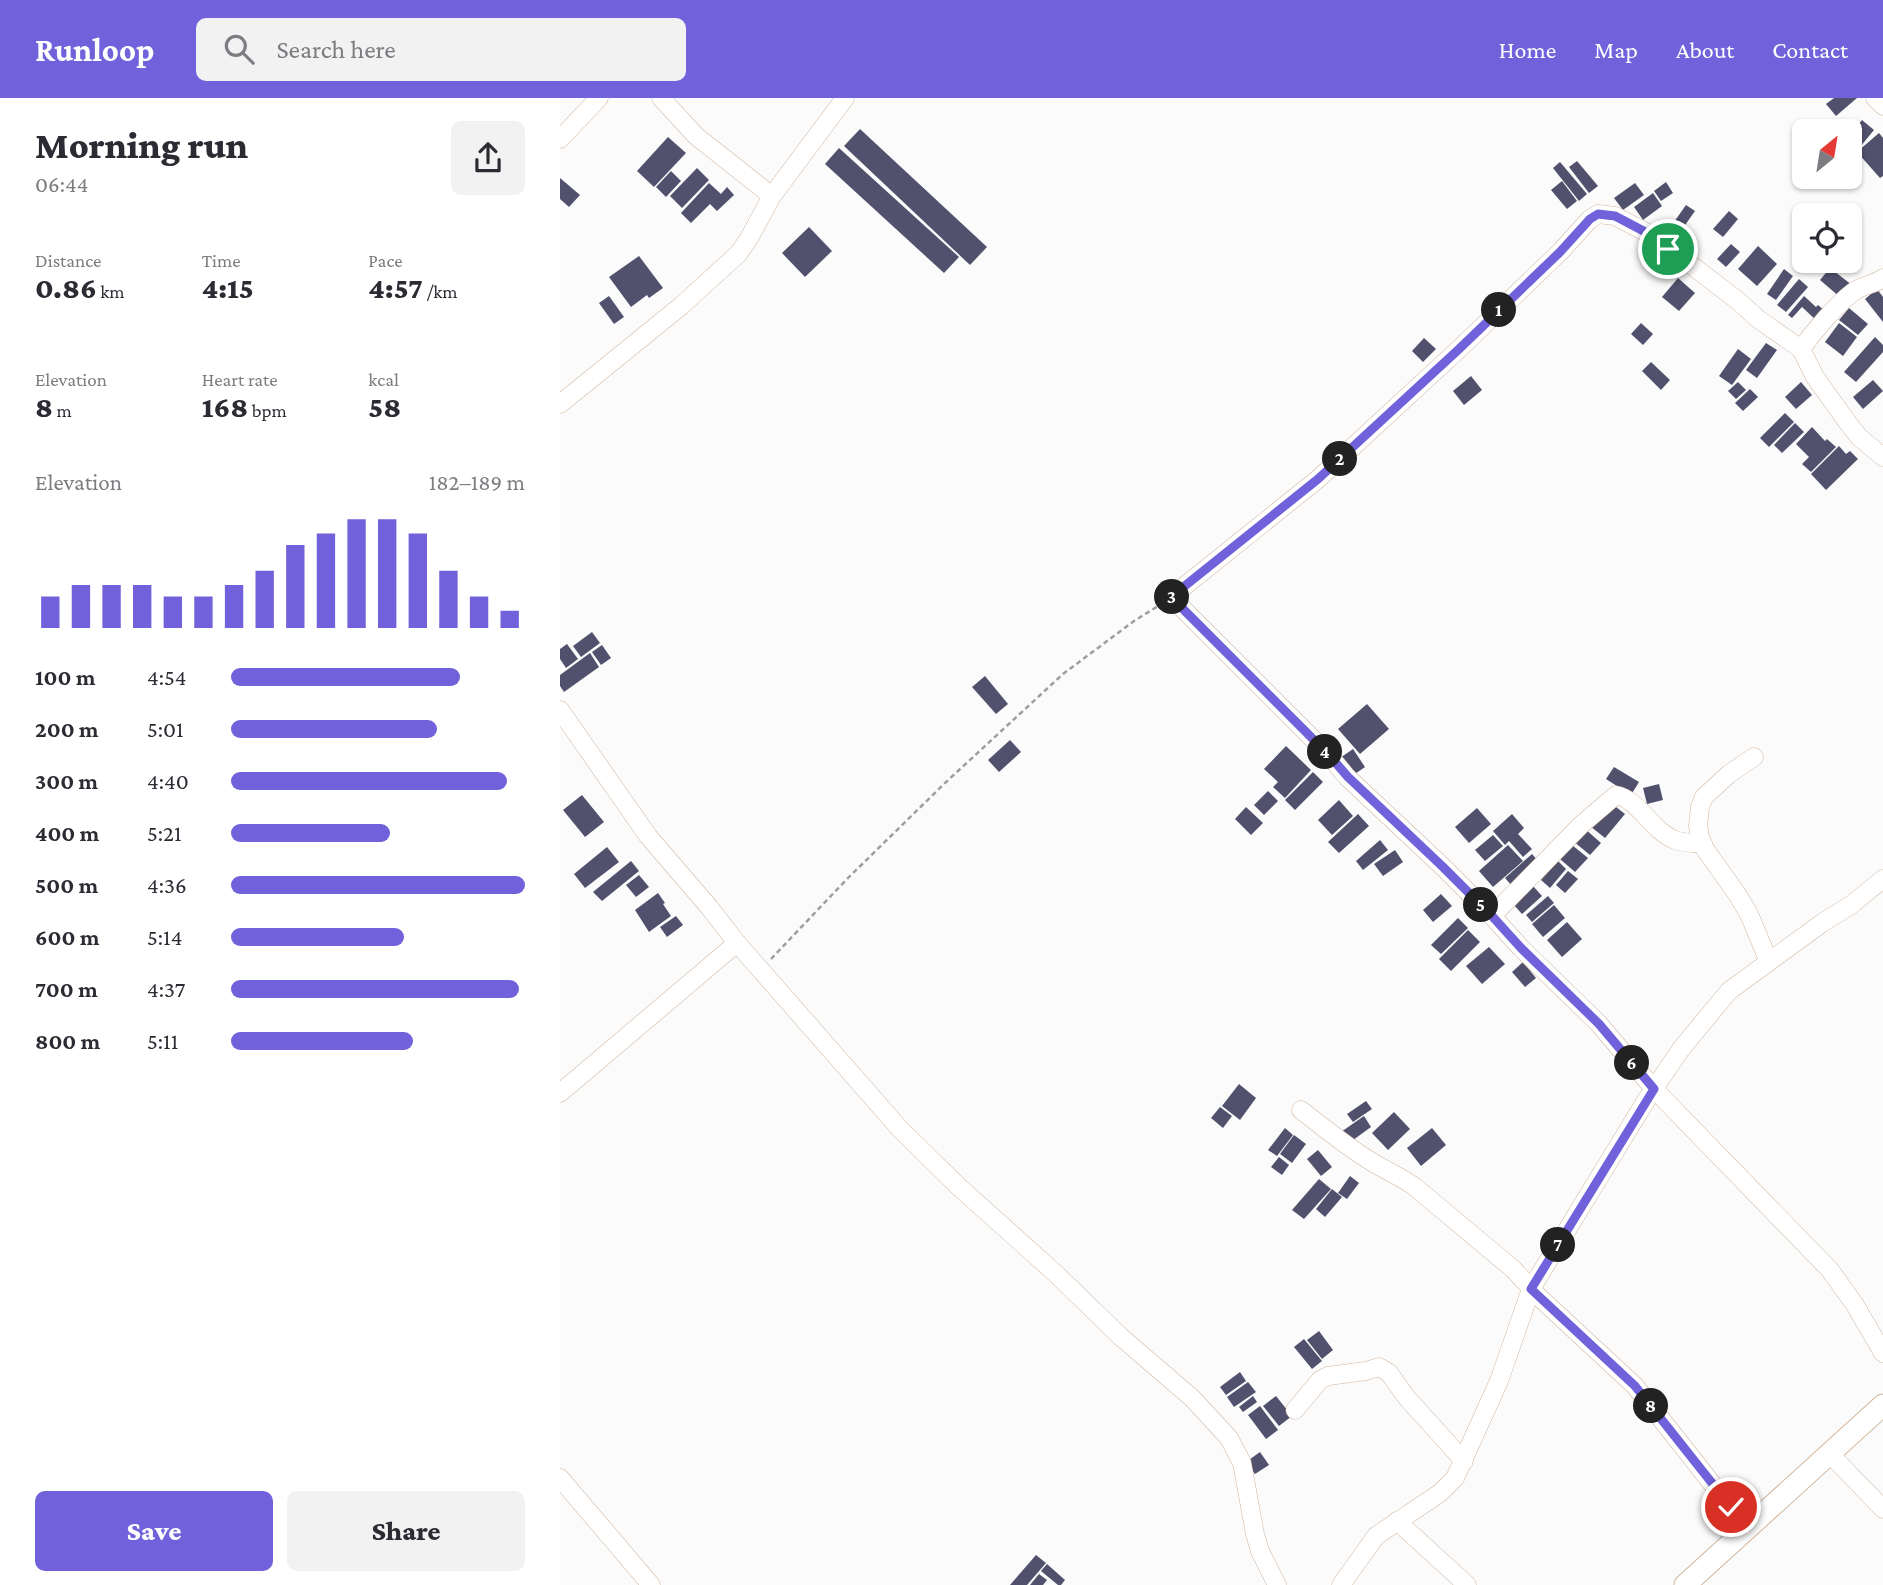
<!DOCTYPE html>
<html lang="en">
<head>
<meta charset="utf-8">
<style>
  body { margin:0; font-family:"Crimson Pro",serif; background:#f2f2f3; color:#2b2b33; height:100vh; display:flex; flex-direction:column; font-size:26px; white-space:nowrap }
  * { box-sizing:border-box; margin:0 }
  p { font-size:23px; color:#7c7c81 }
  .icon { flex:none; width:38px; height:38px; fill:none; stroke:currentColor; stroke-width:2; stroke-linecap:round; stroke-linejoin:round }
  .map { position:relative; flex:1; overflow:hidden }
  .panel { display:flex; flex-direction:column; background:#fff; width:560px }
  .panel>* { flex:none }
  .needle { width:46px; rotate:30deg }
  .tools { position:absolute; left:1232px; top:21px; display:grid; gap:14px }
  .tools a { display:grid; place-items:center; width:70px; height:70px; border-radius:10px; background:#fff; box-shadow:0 2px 5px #0004; font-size:35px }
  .pin { position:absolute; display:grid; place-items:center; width:60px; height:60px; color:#fff; margin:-30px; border:4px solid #fff; border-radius:50%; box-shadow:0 2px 7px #0007 }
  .km { position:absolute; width:35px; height:35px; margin:-18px; border-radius:50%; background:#222; color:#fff; font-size:19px; line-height:35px; text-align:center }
  .round { display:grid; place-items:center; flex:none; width:74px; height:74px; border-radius:10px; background:#f2f2f3 }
  .headline { display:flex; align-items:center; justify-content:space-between; height:119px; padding:0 35px }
  h1 { font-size:38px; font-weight:800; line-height:52px }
  .metrics { display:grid; grid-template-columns:repeat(3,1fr); gap:10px; height:119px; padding:7px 35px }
  .metrics div { display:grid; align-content:center }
  .metrics b { font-size:30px; font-weight:800 }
  .metrics small { font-size:19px; font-weight:400 }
  .metrics p { font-size:19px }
  .chart { height:196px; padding:14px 35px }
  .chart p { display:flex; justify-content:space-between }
  .chart svg { width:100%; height:126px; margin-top:7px; stroke:#7162dc; stroke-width:6 }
  .cta { display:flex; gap:14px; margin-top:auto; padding:14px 35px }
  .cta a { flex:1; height:80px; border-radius:10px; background:#7162dc; color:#fff; font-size:28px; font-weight:800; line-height:80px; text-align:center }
  .cta a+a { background:#f2f2f3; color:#2b2b33 }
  ul { padding:0 35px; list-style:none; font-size:23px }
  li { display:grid; grid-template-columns:112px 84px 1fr; align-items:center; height:52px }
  li i { height:18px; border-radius:9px; background:#7162dc }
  header { display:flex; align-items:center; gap:42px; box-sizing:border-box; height:98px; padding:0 35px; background:#7162dc; color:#fff }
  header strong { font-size:33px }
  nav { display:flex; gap:38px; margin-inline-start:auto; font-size:24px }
  .search { width:490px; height:63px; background:#f2f2f3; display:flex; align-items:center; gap:18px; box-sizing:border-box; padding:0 24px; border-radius:10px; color:#7c7c81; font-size:26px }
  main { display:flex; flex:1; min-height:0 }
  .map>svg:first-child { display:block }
</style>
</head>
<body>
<header>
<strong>Runloop</strong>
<div class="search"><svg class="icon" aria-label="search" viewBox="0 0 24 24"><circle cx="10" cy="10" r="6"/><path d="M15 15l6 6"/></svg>Search here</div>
<nav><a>Home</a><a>Map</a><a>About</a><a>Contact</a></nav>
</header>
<main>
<section class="panel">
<div class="headline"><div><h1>Morning run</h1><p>06:44</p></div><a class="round"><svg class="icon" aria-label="share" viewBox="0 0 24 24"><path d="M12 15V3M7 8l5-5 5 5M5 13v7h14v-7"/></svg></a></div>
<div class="metrics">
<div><p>Distance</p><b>0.86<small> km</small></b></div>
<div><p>Time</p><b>4:15</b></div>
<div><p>Pace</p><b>4:57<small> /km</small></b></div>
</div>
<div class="metrics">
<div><p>Elevation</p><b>8<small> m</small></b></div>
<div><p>Heart rate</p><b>168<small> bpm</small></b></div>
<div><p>kcal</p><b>58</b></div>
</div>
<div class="chart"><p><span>Elevation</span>182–189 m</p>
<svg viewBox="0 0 160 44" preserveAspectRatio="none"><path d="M5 44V33M15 44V29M25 44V29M35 44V29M45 44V33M55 44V33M65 44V29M75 44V24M85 44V15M95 44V11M105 44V6M115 44V6M125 44V11M135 44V24M145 44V33M155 44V38"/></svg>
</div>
<ul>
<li><b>100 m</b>4:54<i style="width:78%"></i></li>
<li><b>200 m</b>5:01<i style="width:70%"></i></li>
<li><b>300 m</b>4:40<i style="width:94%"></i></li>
<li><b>400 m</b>5:21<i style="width:54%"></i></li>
<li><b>500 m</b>4:36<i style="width:100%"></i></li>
<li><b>600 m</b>5:14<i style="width:59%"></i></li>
<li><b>700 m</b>4:37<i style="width:98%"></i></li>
<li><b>800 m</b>5:11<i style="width:62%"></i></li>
</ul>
<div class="cta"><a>Save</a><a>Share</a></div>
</section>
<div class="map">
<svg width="1323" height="1487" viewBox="0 0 1323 1487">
  <rect width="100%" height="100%" fill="#fbfbfb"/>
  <g fill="#51516e">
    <path d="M1274,0H1297L1276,18L1266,6Z"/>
    <path d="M1302,22L1314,32L1300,49L1290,40V37Z"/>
    <path d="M300,31L427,149L410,167L284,48Z"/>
    <path d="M1319,35L1323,40V78L1320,80L1297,54Z"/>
    <path d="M108,39L126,55L94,89L77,73Z"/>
    <path d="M279,50L399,159L384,175L265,66Z"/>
    <path d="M1017,63L1038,88L1029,95L1009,69Z"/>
    <path d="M1000,64L1027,96L1019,103L993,70Z"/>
    <path d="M137,70L149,82L122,110L110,98Z"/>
    <path d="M111,73L121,83L106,99L96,89Z"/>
    <path d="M0,80L20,97L9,109L0,101Z"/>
    <path d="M1002,83L1017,103L1007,111L991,92Z"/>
    <path d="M1106,84L1113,95L1101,103L1094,93Z"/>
    <path d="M149,85L161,96L167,89L174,97L157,113L150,106L131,125L121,115Z"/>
    <path d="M1075,85L1084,97L1063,112L1054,100Z"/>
    <path d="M1093,95L1102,108L1083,122L1074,109Z"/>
    <path d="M1126,107L1135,113L1116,140L1107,134Z"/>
    <path d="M1169,113L1178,121L1163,139L1153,131Z"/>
    <path d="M249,129L272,153L245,179L222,155Z"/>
    <path d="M1171,146L1180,154L1166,169L1157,161Z"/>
    <path d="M1198,148L1217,166L1197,188L1178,171Z"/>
    <path d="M79,158L103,190L89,200L87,197L71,209L49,179Z"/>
    <path d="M1270,170L1292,187L1281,200L1260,182Z"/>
    <path d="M1224,171L1233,178L1216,202L1207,196Z"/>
    <path d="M1118,180L1135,195L1119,213L1102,199Z"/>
    <path d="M1239,181L1248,189L1226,214L1217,207Z"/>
    <path d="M1317,191L1323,199V224L1305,201Z"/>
    <path d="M49,198L64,219L54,226L39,205Z"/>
    <path d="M1244,198L1256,209L1258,207L1266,214L1258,224L1242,209L1232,220L1228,217Z"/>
    <path d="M1289,210L1308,226L1298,237L1279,222Z"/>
    <path d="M1081,225L1093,236L1083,247L1071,236Z"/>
    <path d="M1279,225L1297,239L1283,258L1265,244Z"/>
    <path d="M1315,239L1323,247V254L1296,284L1284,274Z"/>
    <path d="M864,240L876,251L863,264L852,253Z"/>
    <path d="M1206,245L1217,252L1197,280L1186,272Z"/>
    <path d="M1178,251L1191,261L1172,287L1159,278Z"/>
    <path d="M1091,264L1110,282L1101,292L1082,273Z"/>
    <path d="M911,278L922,292L904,307L893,293Z"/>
    <path d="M1313,282L1323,293L1303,311L1293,299Z"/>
    <path d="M1178,284L1186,292L1176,301L1168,293Z"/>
    <path d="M1241,284L1252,297L1236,311L1225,299Z"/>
    <path d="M1190,291L1198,299L1183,313L1175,305Z"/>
    <path d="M1225,315L1234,324L1209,349L1200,340Z"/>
    <path d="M1235,325L1244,334L1222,355L1214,347Z"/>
    <path d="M1252,329L1265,343L1267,341L1276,349L1251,374L1242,366L1249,359L1236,346Z"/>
    <path d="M1279,348L1286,356L1290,353L1298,361L1266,392L1251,376Z"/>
    <path d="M32,534L40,545L21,559L13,548Z"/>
    <path d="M7,546L18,561L6,570L0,561V551Z"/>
    <path d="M42,547L51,560L41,567L32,554Z"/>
    <path d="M30,555L39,569L4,594L0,588V577Z"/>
    <path d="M425,578L448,606L436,616L412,589Z"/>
    <path d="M807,606L829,631L800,656L778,631Z"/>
    <path d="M450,642L461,654L439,674L428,662Z"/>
    <path d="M726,648L751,672L725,700L713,689L718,684L704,671Z"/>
    <path d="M793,651L805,669L792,678L780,660Z"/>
    <path d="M1054,669L1079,684L1071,697L1046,681Z"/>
    <path d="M753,674L763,684L735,712L725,702Z"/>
    <path d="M1099,686L1103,702L1087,706L1083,690Z"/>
    <path d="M708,693L718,703L704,717L694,707Z"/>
    <path d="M22,697L44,724L25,739L3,712Z"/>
    <path d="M779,702L793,718L772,737L758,722Z"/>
    <path d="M1051,705L1065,716L1045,740L1030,728Z"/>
    <path d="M686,709L703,725L691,737L675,721Z"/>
    <path d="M917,710L931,726L909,745L895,729Z"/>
    <path d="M798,716L809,728L779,755L768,744Z"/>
    <path d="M952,716L964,730L958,736L972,751L963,759L949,743L945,747L933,733Z"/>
    <path d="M1024,730L1041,745L1030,757L1013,743Z"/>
    <path d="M933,737L943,748L925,763L915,752Z"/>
    <path d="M820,742L828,752L803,772L796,763Z"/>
    <path d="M948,747L963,763L933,789L919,773Z"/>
    <path d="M1012,747L1028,760L1015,774L1000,761Z"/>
    <path d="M47,749L59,764L25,790L14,776Z"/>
    <path d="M835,752L843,764L823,778L814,766Z"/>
    <path d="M972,756L979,764L952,788L945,780Z"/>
    <path d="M71,763L79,773L42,803L33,794Z"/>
    <path d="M998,763L1006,771L990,790L981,782Z"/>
    <path d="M1008,773L1018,781L1005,795L996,787Z"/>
    <path d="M79,777L89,789L76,799L66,787Z"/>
    <path d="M973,788L982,798L962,816L953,806Z"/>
    <path d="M98,795L105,805L103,806L111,818L89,834L75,812Z"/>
    <path d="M881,796L892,808L873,824L863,812Z"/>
    <path d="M988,798L994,805L972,824L966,817Z"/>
    <path d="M994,807L1005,820L983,839L972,826Z"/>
    <path d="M116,818L123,827L107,839L100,829Z"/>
    <path d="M898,820L908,830L881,856L871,847Z"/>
    <path d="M1007,824L1022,841L1002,859L987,842Z"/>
    <path d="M908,832L920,844L891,873L879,861Z"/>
    <path d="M929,849L945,866L922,886L906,868Z"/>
    <path d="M963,864L976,880L965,889L952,874Z"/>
    <path d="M679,986L696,1000L680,1022L662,1008Z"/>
    <path d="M806,1003L812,1011L793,1024L787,1016Z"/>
    <path d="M660,1009L672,1018L663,1030L651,1020Z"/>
    <path d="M834,1014L850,1031L828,1052L812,1035Z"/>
    <path d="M804,1018L811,1029L789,1045L781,1034Z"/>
    <path d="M725,1030L733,1037L717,1058L708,1052Z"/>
    <path d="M872,1030L886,1047L861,1068L847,1050Z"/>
    <path d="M734,1037L746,1046L732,1065L720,1056Z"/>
    <path d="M758,1052L772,1069L761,1078L747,1061Z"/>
    <path d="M719,1059L729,1067L722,1077L711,1069Z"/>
    <path d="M790,1078L799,1085L787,1101L778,1095Z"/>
    <path d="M759,1081L771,1091L744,1121L732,1112Z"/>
    <path d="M772,1091L782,1099L765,1119L756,1111Z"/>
    <path d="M759,1233L773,1252L762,1261L747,1242Z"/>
    <path d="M744,1241L762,1263L752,1271L734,1249Z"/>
    <path d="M680,1274L686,1283L666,1297L660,1289Z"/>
    <path d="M688,1284L696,1294L674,1309L667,1299Z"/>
    <path d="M693,1298L697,1304L683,1314L679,1309Z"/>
    <path d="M716,1298L732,1318L719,1328L703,1308Z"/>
    <path d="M700,1308L718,1332L706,1341L688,1317Z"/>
    <path d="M700,1354L709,1367L695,1376L686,1364Z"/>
    <path d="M476,1457L486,1465L467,1487H450Z"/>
    <path d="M487,1466L505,1482L501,1487H498L481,1473Z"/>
    <path d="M479,1476L487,1482L483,1487H470Z"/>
  </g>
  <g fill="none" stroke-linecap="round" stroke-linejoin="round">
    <defs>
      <g id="minor">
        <path d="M101,0L136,38L212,98"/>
        <path d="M1315,0L1323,8"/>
        <path d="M0,41L39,0"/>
        <path d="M1241,251C1254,233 1276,207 1293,194C1302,187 1314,187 1323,180"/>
        <path d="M0,306L121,208L178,156L188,142L212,98L285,0"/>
        <path d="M1323,359L1299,339L1288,325L1255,279L1241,251L1198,221L1177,202L1093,138L1055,118L1038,116L1030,121L1000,154L898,252L758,381L611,499L768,656L787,679L883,769L932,818L961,850L1039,926L1094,991L1270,1172L1295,1207L1323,1255"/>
        <path d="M0,612L88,738L149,809L177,845L340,1031L399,1089L495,1175L561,1239L632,1300L669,1340L682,1365L695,1436L700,1453L717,1487"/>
        <path d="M1194,659L1169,676L1144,699L1140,709L1138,728L1140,739L1145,751L1177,796L1189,816L1209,864"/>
        <path d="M932,818L1021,727L1056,697C1078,701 1092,733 1115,742C1123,745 1134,745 1143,746"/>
        <path d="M0,995L177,845"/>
        <path d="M741,1012C764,1030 787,1049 812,1064C827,1073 841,1079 855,1089L953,1171L979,1199L1075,1288L1187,1430"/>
        <path d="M735,1312L760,1282L768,1278L806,1273L819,1269L829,1275L847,1300L904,1363"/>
        <path d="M1269,1355L1323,1411"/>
        <path d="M0,1380L91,1487"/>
        <path d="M837,1423L907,1487"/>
        <path d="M781,1487L816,1438L880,1395L895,1380L939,1283L971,1191L1087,1001L1121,951L1169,893L1262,825L1291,807L1323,781"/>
      </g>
      <path id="tertiary" d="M1125,1487L1323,1307"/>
    </defs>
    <use href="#minor" stroke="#d2b59c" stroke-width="19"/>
    <use href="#tertiary" stroke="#d2b59c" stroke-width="23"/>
    <path stroke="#a29d9a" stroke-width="2.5" stroke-dasharray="5 3.5" stroke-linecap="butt" d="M211,861L287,781L385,685L503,576L574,523L598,508"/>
    <use href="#minor" stroke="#fff" stroke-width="18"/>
    <use href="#tertiary" stroke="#fff" stroke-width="21"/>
  </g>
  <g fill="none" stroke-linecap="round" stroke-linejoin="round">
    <defs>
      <path id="route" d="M1108,151L1093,138L1055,118L1038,116L1030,121L1000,154L898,252L758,381L611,499L768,656L788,679L883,769L932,818L961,850L1039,926L1094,991L971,1191L1075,1288L1171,1409"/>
    </defs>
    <use href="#route" stroke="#fff" stroke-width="14"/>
    <use href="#route" stroke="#7162dc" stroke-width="9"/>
  </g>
</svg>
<div class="tools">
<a><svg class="needle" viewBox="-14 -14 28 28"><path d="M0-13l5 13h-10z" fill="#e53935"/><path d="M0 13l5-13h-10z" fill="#7c7c81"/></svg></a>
<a><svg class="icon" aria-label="locate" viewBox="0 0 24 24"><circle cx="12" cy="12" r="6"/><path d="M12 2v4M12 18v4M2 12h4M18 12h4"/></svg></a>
</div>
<div class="pin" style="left:1108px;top:151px;background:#1e9e55"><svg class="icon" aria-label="arrive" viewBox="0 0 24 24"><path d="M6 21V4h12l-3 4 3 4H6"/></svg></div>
<div class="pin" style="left:1171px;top:1409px;background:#d93025"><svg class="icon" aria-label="check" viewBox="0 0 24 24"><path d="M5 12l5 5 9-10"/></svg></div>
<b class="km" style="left:939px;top:212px">1</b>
<b class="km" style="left:780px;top:361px">2</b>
<b class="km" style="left:612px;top:499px">3</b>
<b class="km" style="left:765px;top:654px">4</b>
<b class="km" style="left:921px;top:807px">5</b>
<b class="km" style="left:1072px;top:965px">6</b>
<b class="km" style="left:998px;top:1147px">7</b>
<b class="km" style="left:1091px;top:1308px">8</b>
</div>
</main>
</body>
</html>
